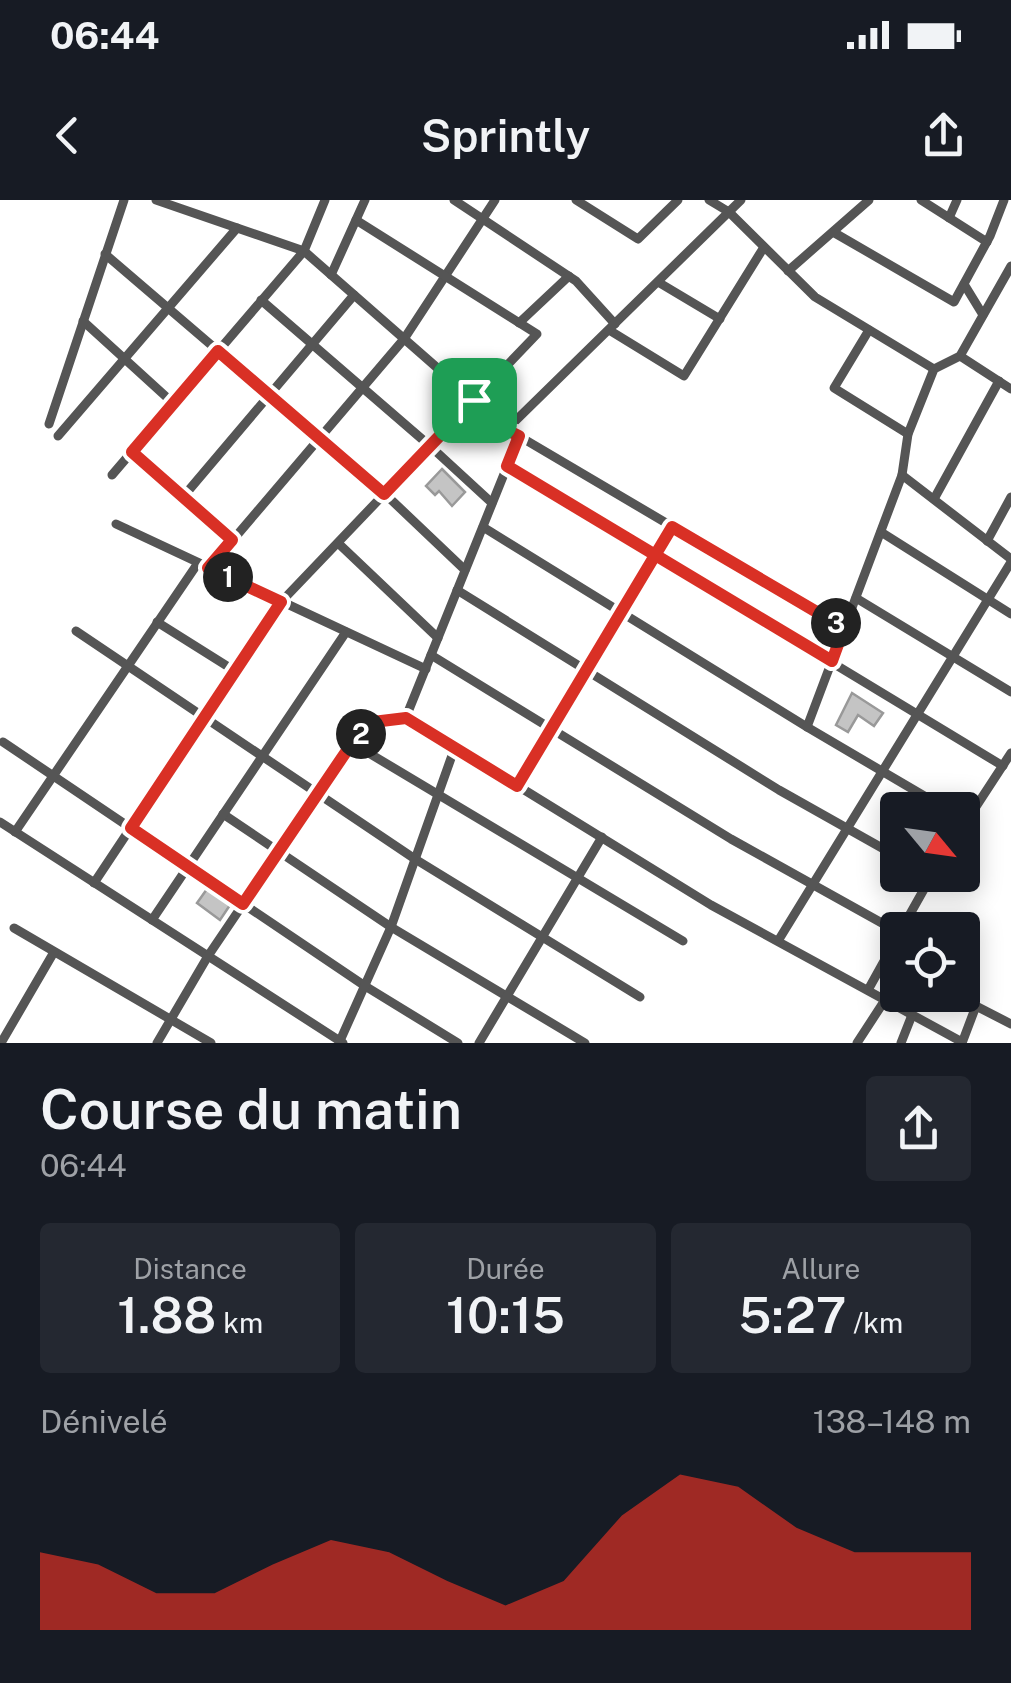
<!DOCTYPE html>
<html lang="fr">
<head>
<meta charset="utf-8">
<style>
  body { margin:0; font-family:"Public Sans",sans-serif; background:#242831; color:#f1f3f6; height:100vh; display:flex; flex-direction:column; font-size:38px; white-space:nowrap }
  * { box-sizing:border-box; margin:0 }
  p { font-size:32px; color:#9ea1a6 }
  .icon { flex:none; width:55px; height:55px; fill:none; stroke:currentColor; stroke-width:2; stroke-linecap:round; stroke-linejoin:round }
  .map { position:relative; height:843px; overflow:hidden }
  .drawer { display:flex; flex-direction:column; background:#171b24; flex:1 }
  .drawer>* { flex:none }
  .needle { width:65px; rotate:119deg }
  .fabs { position:absolute; left:880px; top:592px; display:grid; gap:20px }
  .fabs a { display:grid; place-items:center; width:100px; height:100px; border-radius:10px; background:#171b24; box-shadow:0 5px 25px #0003; font-size:50px }
  .pin { position:absolute; display:grid; place-items:center; width:85px; height:85px; color:#fff; margin:-42px; border-radius:20px; box-shadow:0 5px 15px #0006 }
  .km { position:absolute; width:50px; height:50px; margin:-25px; border-radius:50%; background:#222; color:#fff; font-size:28px; line-height:50px; text-align:center }
  .round { display:grid; place-items:center; flex:none; width:105px; height:105px; border-radius:10px; background:#242831 }
  .headline { display:flex; align-items:center; justify-content:space-between; height:170px; padding:0 40px }
  h1 { font-size:55px; font-weight:600; line-height:75px }
  .figures { display:grid; grid-template-columns:repeat(3,1fr); gap:15px; height:170px; padding:10px 40px }
  .figures div { display:grid; align-content:center; border-radius:10px; background:#242831; text-align:center }
  .figures b { font-size:50px; font-weight:600 }
  .figures small { font-size:28px; font-weight:400 }
  .figures p { font-size:28px }
  .chart { height:280px; padding:20px 40px }
  .chart p { display:flex; justify-content:space-between }
  .chart svg { width:100%; height:180px; margin-top:10px; fill:#d93025; opacity:.7 }
  .status { display:flex; justify-content:space-between; align-items:center; height:70px; padding:0 50px; background:#171b24; direction:ltr }
  .status svg { height:28px; fill:currentColor }
  header { display:flex; justify-content:space-between; align-items:center; height:130px; padding:0 40px; background:#171b24; font-size:45px; font-weight:600 }
  .map>svg:first-child { display:block }
</style>
</head>
<body>
<div class="status"><b>06:44</b><svg viewBox="0 0 49 12"><path d="M0 12V9h3v3zM5 12V6h3v6zM10 12V3h3v9zM15 12V0h3v12zM26 1h20v11H26zM47 4h2v5h-2z"/></svg></div>
<header><svg class="icon" aria-label="back" viewBox="0 0 24 24"><path d="M15 5l-7 7 7 7"/></svg>Sprintly<svg class="icon" aria-label="share" viewBox="0 0 24 24"><path d="M12 15V3M7 8l5-5 5 5M5 13v7h14v-7"/></svg></header>
<div class="map">
<svg width="1011" height="843" viewBox="0 0 1011 843">
  <rect width="100%" height="100%" fill="#fff"/>
  <g fill="#c4c4c4" stroke="#999" stroke-width="2.5">
    <path d="M442,269L465,292L452,306L439,291L435,295L426,286Z"/>
    <path d="M852,493L883,513L874,526L858,515L848,532L836,525Z"/>
    <path d="M207,689L230,705L220,720L197,703Z"/>
  </g>
  <g fill="none" stroke-linecap="round" stroke-linejoin="round">
    <g stroke="#555" stroke-width="9">
      <path d="M156,0L304,51L507,229L844,428"/>
      <path d="M454,0L576,81L615,124"/>
      <path d="M576,0L638,39L678,0"/>
      <path d="M709,0L729,12L815,97L934,169"/>
      <path d="M921,0L987,42"/>
      <path d="M949,18L957,0"/>
      <path d="M833,32L954,102L990,36L1004,0"/>
      <path d="M105,54L384,293L465,370"/>
      <path d="M788,71L869,0"/>
      <path d="M331,75L365,0"/>
      <path d="M658,82L720,119"/>
      <path d="M964,84L983,115"/>
      <path d="M261,100L430,246L492,303"/>
      <path d="M83,121L173,203"/>
      <path d="M519,123L569,76"/>
      <path d="M609,130L684,176L764,47"/>
      <path d="M869,130L834,188L908,234"/>
      <path d="M960,156L1011,189"/>
      <path d="M49,224L124,0"/>
      <path d="M507,229L741,0"/>
      <path d="M58,236L237,28"/>
      <path d="M132,252L232,340"/>
      <path d="M507,266L1003,566"/>
      <path d="M112,275L304,51L325,0"/>
      <path d="M902,275L1011,359"/>
      <path d="M183,297L354,95"/>
      <path d="M934,299L999,181"/>
      <path d="M116,324L426,469"/>
      <path d="M483,327L807,527L948,610"/>
      <path d="M881,332L1011,414"/>
      <path d="M987,341L1011,297"/>
      <path d="M338,343L438,438"/>
      <path d="M209,368L404,139L495,0"/>
      <path d="M457,390L779,590L898,657"/>
      <path d="M856,398L1011,492"/>
      <path d="M157,422L235,471"/>
      <path d="M76,431L415,659L640,797"/>
      <path d="M431,455L731,639L898,732"/>
      <path d="M406,517L519,237"/>
      <path d="M807,527L902,275L908,234L934,169L960,156L1011,66"/>
      <path d="M3,542L365,786L458,843"/>
      <path d="M352,543L683,741"/>
      <path d="M517,586L673,327"/>
      <path d="M223,614L391,727L585,843"/>
      <path d="M0,622L343,843"/>
      <path d="M962,628L1011,553"/>
      <path d="M15,632L198,363"/>
      <path d="M94,683L281,402L537,134L356,20"/>
      <path d="M152,720L346,432"/>
      <path d="M14,728L211,843"/>
      <path d="M901,730L932,675"/>
      <path d="M778,741L1011,362"/>
      <path d="M868,790L898,736"/>
      <path d="M1,843L54,752"/>
      <path d="M157,843L208,756L352,543L373,521L406,517L711,705L962,842"/>
      <path d="M339,843L391,727L455,547"/>
      <path d="M479,843L602,637"/>
      <path d="M857,843L885,800"/>
      <path d="M901,843L912,815"/>
      <path d="M962,843L976,806L1011,824"/>
    </g>
  </g>
  <g fill="none" stroke-linecap="round" stroke-linejoin="round">
    <defs>
      <path id="route" d="M474,200L384,294L218,151L132,252L232,340L208,368L281,402L131,628L243,704L352,543L373,522L406,518L517,586C569,499 621,413 672,327L844,428L832,461C724,396 616,331 507,266L519,236L507,230L474,200"/>
    </defs>
    <use href="#route" stroke="#fff" stroke-width="20"/>
    <use href="#route" stroke="#d93025" stroke-width="12"/>
  </g>
</svg>
<div class="fabs">
<a><svg class="needle" viewBox="-14 -14 28 28"><path d="M0-13l5 13h-10z" fill="#e53935"/><path d="M0 13l5-13h-10z" fill="#9ea1a6"/></svg></a>
<a><svg class="icon" aria-label="locate" viewBox="0 0 24 24"><circle cx="12" cy="12" r="6"/><path d="M12 2v4M12 18v4M2 12h4M18 12h4"/></svg></a>
</div>
<div class="pin" style="left:474px;top:200px;background:#1e9e55"><svg class="icon" aria-label="arrive" viewBox="0 0 24 24"><path d="M6 21V4h12l-3 4 3 4H6"/></svg></div>
<b class="km" style="left:228px;top:377px">1</b>
<b class="km" style="left:361px;top:534px">2</b>
<b class="km" style="left:836px;top:423px">3</b>
</div>
<section class="drawer">
<div class="headline"><div><h1>Course du matin</h1><p>06:44</p></div><a class="round"><svg class="icon" aria-label="share" viewBox="0 0 24 24"><path d="M12 15V3M7 8l5-5 5 5M5 13v7h14v-7"/></svg></a></div>
<div class="figures">
<div><p>Distance</p><b>1.88<small> km</small></b></div>
<div><p>Durée</p><b>10:15</b></div>
<div><p>Allure</p><b>5:27<small> /km</small></b></div>
</div>
<div class="chart"><p><span>Dénivelé</span>138–148 m</p>
<svg viewBox="0 0 160 44" preserveAspectRatio="none"><path d="M0 44V25L10 28L20 35L30 35L40 28L50 22L60 25L70 32L80 38L90 32L100 16L110 6L120 9L130 19L140 25L150 25L160 25V44z"/></svg>
</div>
</section>
</body>
</html>
